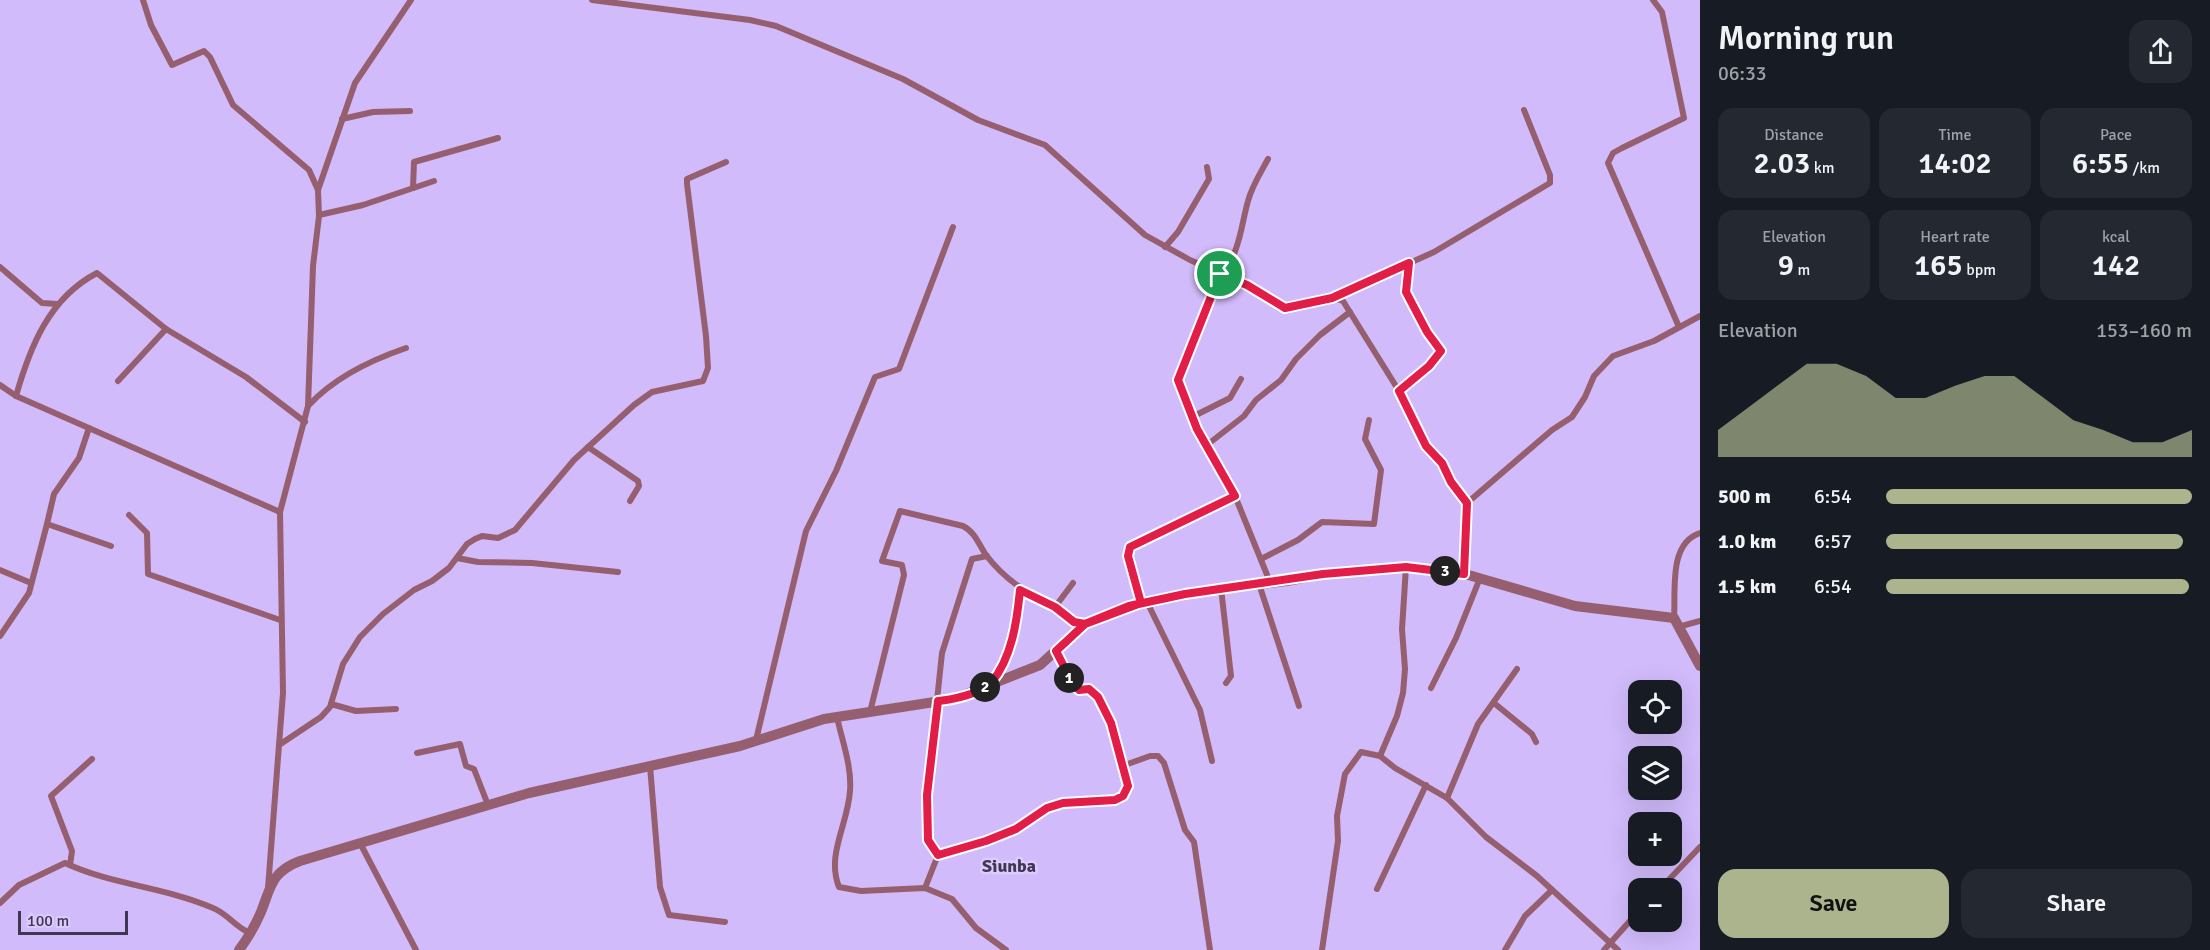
<!DOCTYPE html>
<html lang="en">
<head>
<meta charset="utf-8">
<style>
  body { margin:0; font-family:Signika,sans-serif; background:#242831; color:#f1f3f6; height:100vh; display:flex; flex-direction:column; font-size:22px; white-space:nowrap }
  * { box-sizing:border-box; margin:0 }
  p { font-size:20px; color:#9ea1a6 }
  .icon { flex:none; width:33px; height:33px; fill:none; stroke:currentColor; stroke-width:2; stroke-linecap:round; stroke-linejoin:round }
  .map { position:relative; flex:1; overflow:hidden }
  .panel { display:flex; flex-direction:column; background:#171b24; width:510px }
  .panel>* { flex:none }
  .buttons { position:absolute; left:1628px; top:680px; display:grid; gap:12px }
  .buttons a { display:grid; place-items:center; width:54px; height:54px; border-radius:12px; background:#171b24; box-shadow:0 6px 24px #0002; font-size:30px }
  .scale { position:absolute; left:18px; bottom:15px; width:110px; box-sizing:border-box; padding-left:6px; border:3px solid #403751; border-top:0; font-size:16px; line-height:21px; white-space:nowrap; color:#403751; -webkit-text-stroke:4px #dccbff; paint-order:stroke }
  .pin { position:absolute; display:grid; place-items:center; width:51px; height:51px; color:#fff; margin:-26px; border:3px solid #fff; border-radius:50%; box-shadow:0 2px 6px #0007 }
  .km { position:absolute; width:30px; height:30px; margin:-15px; border-radius:50%; background:#222; color:#fff; font-size:16px; line-height:30px; text-align:center }
  .round { display:grid; place-items:center; flex:none; width:63px; height:63px; border-radius:18px; background:#242831 }
  .head { display:flex; align-items:center; justify-content:space-between; height:102px; padding:0 18px }
  h1 { font-size:33px; font-weight:600; line-height:45px }
  .stats { display:grid; grid-template-columns:repeat(3,1fr); gap:9px; height:102px; padding:6px 18px }
  .stats div { display:grid; align-content:center; border-radius:15px; background:#242831; text-align:center }
  .stats b { font-size:30px; font-weight:600 }
  .stats small { font-size:16px; font-weight:400 }
  .stats p { font-size:16px }
  .chart { height:168px; padding:12px 18px }
  .chart p { display:flex; justify-content:space-between }
  .chart svg { width:100%; height:108px; margin-top:6px; fill:#acb48e; opacity:.7 }
  .button { display:flex; gap:12px; margin-top:auto; padding:12px 18px }
  .button a { flex:1; height:69px; border-radius:18px; background:#acb48e; color:#111; font-size:24px; font-weight:600; line-height:69px; text-align:center }
  .button a+a { background:#242831; color:#f1f3f6 }
  ul { padding:0 18px; list-style:none; font-size:20px }
  li { display:grid; grid-template-columns:96px 72px 1fr; align-items:center; height:45px }
  li i { height:15px; border-radius:8px; background:#acb48e }
  main { display:flex; flex:1; min-height:0 }
  .map>svg:first-child { display:block }
</style>
</head>
<body>
<main>
<div class="map">
<svg width="1700" height="950" viewBox="0 0 1700 950">
  <rect width="100%" height="100%" fill="#d1bbfb"/>
  <g fill="none" stroke-linecap="round" stroke-linejoin="round">
    <g stroke="#965f6f" stroke-width="6">
      <path d="M143,0L151,25L172,65L204,51L210,57L233,105L309,170L318,190"/>
      <path d="M592,0L750,20L776,26L903,79L978,120L1045,145L1145,235L1190,260L1247,285L1285,308L1332,298L1434,252L1550,183V175L1524,110"/>
      <path d="M1653,0L1662,12L1684,118L1622,148L1613,153L1608,163L1679,327"/>
      <path d="M342,119L373,112L410,111"/>
      <path d="M1268,159C1261,172 1252,186 1248,201C1241,225 1240,256 1220,274L1178,380L1197,429L1235,496L1270,582"/>
      <path d="M413,188L414,162L498,138"/>
      <path d="M319,215L363,205L434,181"/>
      <path d="M1165,247L1178,232L1209,179L1207,167"/>
      <path d="M0,267L42,303L57,304"/>
      <path d="M1333,298L1343,301L1399,391L1426,446L1442,463L1451,481L1467,503"/>
      <path d="M118,381L166,329"/>
      <path d="M0,385L16,396L280,512"/>
      <path d="M1399,391L1429,366L1441,351L1427,332L1406,292L1409,263"/>
      <path d="M16,396C30,347 49,298 97,273L166,329L246,377L305,422"/>
      <path d="M309,405C334,378 371,360 406,348"/>
      <path d="M1192,417L1230,398L1241,379"/>
      <path d="M89,428L79,458L54,494L47,524L111,546"/>
      <path d="M1207,445L1244,416L1256,400L1281,380L1296,359L1320,335L1350,312"/>
      <path d="M588,447L638,481L639,486L630,501"/>
      <path d="M129,515L147,533L148,574L280,620"/>
      <path d="M457,558L478,562L532,563L618,572"/>
      <path d="M1261,559L1298,540L1322,522L1374,524L1381,470L1365,439L1369,420"/>
      <path d="M0,570L31,583"/>
      <path d="M1465,574L1467,503L1552,430L1572,417L1585,397L1594,376L1613,356L1654,341L1700,316"/>
      <path d="M1073,583L1055,607L1074,622L1085,624"/>
      <path d="M1259,584L1299,706"/>
      <path d="M1221,588L1231,676L1226,683"/>
      <path d="M1147,602L1200,710L1212,761"/>
      <path d="M1141,603L1128,556L1130,547L1235,496"/>
      <path d="M1674,618C1676,592 1668,543 1700,533"/>
      <path d="M1678,627L1700,621"/>
      <path d="M0,636L29,593L47,524"/>
      <path d="M1056,651L1073,685L1079,690L1089,689C1110,707 1114,735 1120,761L1125,765L1150,756H1158L1164,763L1185,830L1194,842L1210,950"/>
      <path d="M990,685C1008,653 1016,625 1020,590"/>
      <path d="M1431,688L1456,638L1480,578"/>
      <path d="M1494,703L1532,734L1536,742"/>
      <path d="M331,704L356,711L396,709"/>
      <path d="M870,712L904,575L902,565L882,561L900,511L963,526C975,532 979,545 986,555C1005,580 1028,594 1055,607"/>
      <path d="M837,717C842,741 852,766 850,791C848,824 826,855 839,887L861,891L925,888L952,899L976,928L1006,950"/>
      <path d="M756,740L806,531L836,471L875,377L899,369L953,227"/>
      <path d="M279,745L321,717L330,707L343,664L360,637L383,614L414,590L432,581L449,568L467,544L475,539L482,536L498,538L515,530L574,460L634,405L652,392L703,381L708,368L706,336L687,184V179L726,162"/>
      <path d="M417,753L460,744L466,766L474,769L488,805"/>
      <path d="M1380,756L1395,768L1447,798L1486,837L1537,876L1618,950"/>
      <path d="M650,766L660,887L669,915L725,922"/>
      <path d="M1447,798L1478,724L1517,669"/>
      <path d="M360,843L416,950"/>
      <path d="M938,855L1016,829L1047,808L1063,803L1115,800L1123,796L1128,786L1122,762"/>
      <path d="M70,865L72,851L51,796L92,759"/>
      <path d="M268,888L283,693L280,512L308,406L313,266L319,216L318,190L355,83L411,0"/>
      <path d="M925,888L938,855L928,840L927,795L942,653L972,559L987,556"/>
      <path d="M1661,888L1700,847"/>
      <path d="M1377,889L1426,785"/>
      <path d="M0,903L19,885L65,863C112,885 165,887 213,908C228,914 235,927 250,933"/>
      <path d="M1322,950L1338,841L1337,816L1345,774L1361,752L1380,756L1397,716L1403,693L1405,669L1402,629L1406,567"/>
      <path d="M1505,950L1525,916L1552,890"/>
      <path d="M1604,950L1638,912"/>
    </g>
    <path stroke="#965f6f" stroke-width="10" d="M239,950C248,938 255,926 261,912C271,887 271,872 300,861L529,793L740,746L824,719L954,699L1040,665L1085,624L1100,618L1129,606L1200,591L1287,581L1323,574L1406,567L1465,574L1575,606L1674,618L1700,666"/>
  </g>
  <g fill="none" stroke-linecap="round" stroke-linejoin="round">
    <defs>
      <path id="route" d="M1220,274L1178,380L1197,429L1235,496L1130,547L1128,556L1141,603L1085,624L1056,651L1073,684L1079,690L1089,689L1098,697L1111,723L1128,786L1123,796L1115,800L1063,803L1047,808L1016,829L986,841L938,855L928,840L927,795L938,701C951,700 983,693 991,683C1012,658 1017,621 1020,590L1055,607L1074,622L1085,624L1129,606L1185,594L1323,574L1406,567L1464,574L1467,503L1451,482L1442,463L1426,446L1399,391L1429,366L1441,351L1427,332L1406,292L1409,263L1332,298L1285,308L1247,285L1220,274"/>
    </defs>
    <use href="#route" stroke="#fff" stroke-width="12"/>
    <use href="#route" stroke="#e11d48" stroke-width="8"/>
  </g>
  <g text-anchor="middle" dominant-baseline="central" stroke-width="5" stroke-linejoin="round" paint-order="stroke">
    <g font-size="18" font-weight="bold" fill="#403751" stroke="#dccbff">
      <text x="1009" y="866">Siunba</text>
    </g>
  </g>
</svg>
<div class="buttons">
<a><svg class="icon" aria-label="locate" viewBox="0 0 24 24"><circle cx="12" cy="12" r="6"/><path d="M12 2v4M12 18v4M2 12h4M18 12h4"/></svg></a>
<a><svg class="icon" aria-label="layers" viewBox="0 0 24 24"><path d="M12 4l9 5-9 5-9-5zM3 14l9 5 9-5"/></svg></a>
<a>+</a>
<a>−</a>
</div>
<div class="scale">100 m</div>
<div class="pin" style="left:1220px;top:274px;background:#1e9e55"><svg class="icon" aria-label="arrive" viewBox="0 0 24 24"><path d="M6 21V4h12l-3 4 3 4H6"/></svg></div>
<b class="km" style="left:1069px;top:678px">1</b>
<b class="km" style="left:985px;top:687px">2</b>
<b class="km" style="left:1445px;top:571px">3</b>
</div>
<section class="panel">
<div class="head"><div><h1>Morning run</h1><p>06:33</p></div><a class="round"><svg class="icon" aria-label="share" viewBox="0 0 24 24"><path d="M12 15V3M7 8l5-5 5 5M5 13v7h14v-7"/></svg></a></div>
<div class="stats">
<div><p>Distance</p><b>2.03<small> km</small></b></div>
<div><p>Time</p><b>14:02</b></div>
<div><p>Pace</p><b>6:55<small> /km</small></b></div>
</div>
<div class="stats">
<div><p>Elevation</p><b>9<small> m</small></b></div>
<div><p>Heart rate</p><b>165<small> bpm</small></b></div>
<div><p>kcal</p><b>142</b></div>
</div>
<div class="chart"><p><span>Elevation</span>153–160 m</p>
<svg viewBox="0 0 160 44" preserveAspectRatio="none"><path d="M0 44V33L10 24L20 15L30 6L40 6L50 11L60 20L70 20L80 15L90 11L100 11L110 20L120 29L130 33L140 38L150 38L160 33V44z"/></svg>
</div>
<ul>
<li><b>500 m</b>6:54<i style="width:100%"></i></li>
<li><b>1.0 km</b>6:57<i style="width:97%"></i></li>
<li><b>1.5 km</b>6:54<i style="width:99%"></i></li>
</ul>
<div class="button"><a>Save</a><a>Share</a></div>
</section>
</main>
</body>
</html>
